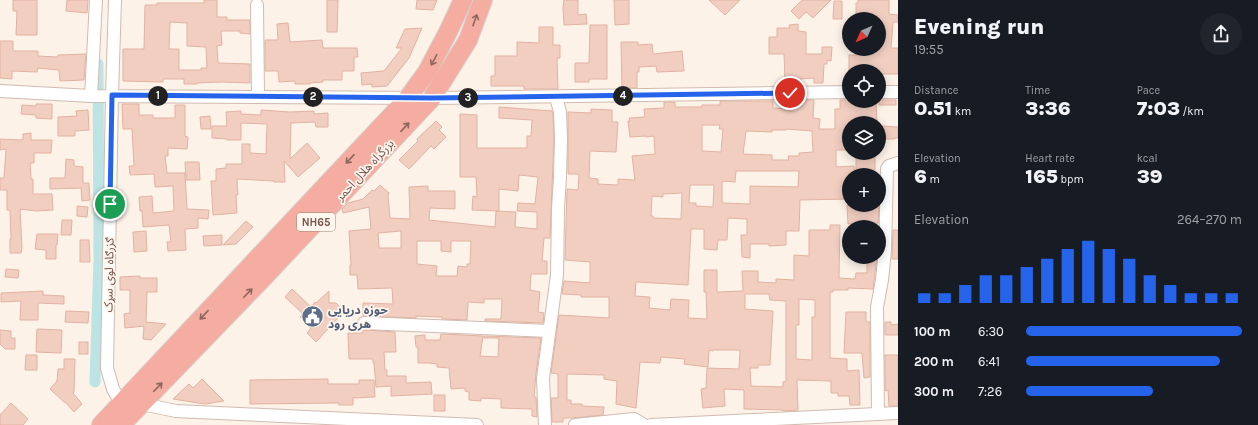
<!DOCTYPE html>
<html lang="en">
<head>
<meta charset="utf-8">
<style>
  body { margin:0; font-family:Karla,"Noto Sans Arabic",sans-serif; background:#20242c; color:#f1f3f6; height:100vh; display:flex; flex-direction:column; font-size:15px; white-space:nowrap }
  * { box-sizing:border-box; margin:0 }
  p { font-size:13px; color:#9ea1a6 }
  .icon { flex:none; width:22px; height:22px; fill:none; stroke:currentColor; stroke-width:2; stroke-linecap:round; stroke-linejoin:round }
  .map { position:relative; flex:1; overflow:hidden }
  .sheet { display:flex; flex-direction:column; background:#171b24; width:360px }
  .sheet>* { flex:none }
  .needle { width:26px; rotate:225deg }
  .controls { position:absolute; left:842px; top:12px; display:grid; gap:8px }
  .controls a { display:grid; place-items:center; width:44px; height:44px; border-radius:50%; background:#171b24; box-shadow:0 2px 10px #0003; font-size:20px }
  .pin { position:absolute; display:grid; place-items:center; width:34px; height:34px; color:#fff; margin:-17px; border:2px solid #fff; border-radius:50%; box-shadow:0 1px 4px #0007 }
  .km { position:absolute; width:20px; height:20px; margin:-10px; border-radius:50%; background:#222; color:#fff; font-size:11px; line-height:20px; text-align:center }
  .round { display:grid; place-items:center; flex:none; width:42px; height:42px; border-radius:21px; background:#20242c }
  .headline { display:flex; align-items:center; justify-content:space-between; height:68px; padding:0 16px }
  h1 { font-size:22px; font-weight:800; line-height:30px }
  .stats { display:grid; grid-template-columns:repeat(3,1fr); gap:6px; height:68px; padding:4px 16px }
  .stats div { display:grid; align-content:center }
  .stats b { font-size:20px; font-weight:800 }
  .stats small { font-size:11px; font-weight:400 }
  .stats p { font-size:11px }
  .chart { height:112px; padding:8px 16px }
  .chart p { display:flex; justify-content:space-between }
  .chart svg { width:100%; height:72px; margin-top:4px; stroke:#2563eb; stroke-width:6 }
  ul { padding:0 16px; list-style:none; font-size:13px }
  li { display:grid; grid-template-columns:64px 48px 1fr; align-items:center; height:30px }
  li i { height:10px; border-radius:5px; background:#2563eb }
  main { display:flex; flex:1; min-height:0 }
  .map>svg:first-child { display:block }
</style>
</head>
<body>
<main>
<div class="map">
<svg width="898" height="425" viewBox="0 0 898 425">
  <rect width="100%" height="100%" fill="#fcf2e8"/>
  <g fill="none" stroke-linecap="round" stroke-linejoin="round">
    <path stroke="#bce4e5" stroke-width="11" d="M95,382L99,259L98,64"/>
  </g>
  <g fill="#f1cec0" stroke="#e3b2a1" fill-rule="evenodd">
    <path d="M13,0H37V35H16L17,11H13Z"/>
    <path d="M67,0H88L87,13L66,11Z"/>
    <path d="M204,0H217V17H227V20H250V34L240,33V31H221L222,45L217,46L218,63L250,64V83L222,82L197,83V84H184V79H163V82L123,81V49H144L145,5H157V3H204ZM170,22L187,23V46L206,47L207,68H201V70H179V49H169Z"/>
    <path d="M327,0H338L337,32H327Z"/>
    <path d="M417,0H437L433,10L416,9Z"/>
    <path d="M564,0H578V15L586,14L587,24L564,25L563,7Z"/>
    <path d="M614,0H629V24L615,25Z"/>
    <path d="M709,0H740L725,15Z"/>
    <path d="M802,0H831L813,18L806,12L799,19L791,11Z"/>
    <path d="M858,0H889V14L898,15V22H893L891,48H898V74H879L880,71H849V55H857V49H880L881,21H879V19H856V3H858Z"/>
    <path d="M834,1H842V19H833Z"/>
    <path d="M288,23L290,42L322,40L323,48H357L358,57H354V71H342V80H323V82L310,83V84H295V81L279,82L278,71H265V40H278L277,24Z"/>
    <path d="M798,24V31L806,32V54H822V47H832L831,61L827,60V64H824L823,83H814V78L785,80L784,54H769V37H777V28H790L789,25Z"/>
    <path d="M590,25H607V79H589V82H575V63H589Z"/>
    <path d="M539,27H553V45H560V58H557L558,89H524V86H491V76H495V56H517V42L539,43Z"/>
    <path d="M422,28L409,58L387,86L372,87V84L362,85L361,73L384,71L402,48H396L405,29Z"/>
    <path d="M0,41H13V51H38V56L58,57V55L86,54L84,80L60,81L59,70L38,68L37,72L12,71V79L0,78Z"/>
    <path d="M621,42H638V45L652,44L653,54L682,51L684,71L657,72L656,66L639,67V72H637V88H622Z"/>
    <path d="M789,100H814L813,118L820,119L819,129H835V109H840V100H849V101H876L877,123H848V150H836V167L854,166L855,175H849V199L800,200L799,231H786V245L769,246V244H750V258L742,257L741,235H747V219L728,218L727,240H718L717,250L704,249V229H691L688,285L636,282L635,296L650,297L649,308L670,310L671,299L689,300L688,318L707,319L706,292H704V270H717V292L743,291L742,271H758V282L776,283V279L794,280V255L809,256V230H830V225H840L839,278L855,279L856,273H867V257H877L873,289L848,288V290H833V292H830V358L847,359V371L859,370L860,405H850L849,396H838V393H831V381L797,380L798,410L783,411V410L744,409V390L724,389L725,406L703,408L701,389L706,388L707,368L739,369L740,350H713V351L709,350L708,367L684,364L685,359L661,357L660,363L640,362L636,408L616,404L617,381L604,379V375L567,374V400H571V404H582V406L604,407L603,415L573,418H563V422H552L551,398H558V374L551,373L559,315L609,318V297H581V295L562,294L564,281L590,283V262L565,260L567,189L578,190L579,174H568V112L591,113V109L612,110V122H618L616,152L590,151L589,178L598,179V184L618,185V179L635,180L632,156L655,154L654,136L646,137V136L630,137L628,121H630L629,118L645,117L644,109L664,108V102H675V107H702V105H720V101H773V108L789,109ZM702,125H720L719,129H723L721,152L702,151ZM786,129L812,131L813,152L799,153V156H788L789,160H772V155L743,154L746,131L772,132V130H786ZM736,171H799L798,187L750,186V204L722,203V181L735,182ZM690,185H714L713,207L696,206V203H689ZM682,193L681,219L653,218V216H651L652,196L663,197V194ZM745,294H769L770,300L786,301V381L783,382V387L751,386L750,368H758V365H770L773,311L745,309ZM799,299L815,300V317H812V360L796,359V325H799Z"/>
    <rect x="879" y="100" width="17" height="5"/>
    <path d="M36,104H52V119L36,118V115L21,114L22,105L36,106Z"/>
    <path d="M122,104H139V115H153V118H175V105H185V136L188,137L187,149L168,148V156H165L167,173H185L187,209L209,210L208,219L198,218V228L185,229L186,250L168,251L167,242H171L169,225L143,227L142,211H140L139,197L152,196L153,213L174,211L173,186L155,187L154,174L130,175L129,166H134L132,129H123Z"/>
    <path d="M499,107L552,111L553,113L554,138L550,238H544L542,261H547V274H531L530,290L540,292L538,312L544,313L543,323L485,321V319H501L502,299H484V303L468,302L467,320L442,319V317H439L416,316V318L363,316V303L393,304L392,288L358,289L357,275H350V265H351L349,231L371,229L369,207L343,213L342,209L348,203L363,199L372,190L374,191L380,185L389,193L388,196L390,218L410,219L409,187L428,186V191H455V209L430,208L429,220L495,227L496,211L516,212L515,227L537,229V212L517,211L518,203L535,204L538,177L519,175L518,191L499,189V211L472,210L473,196L477,197L476,177H460V114L477,115V148H527V136H531L532,120L499,118ZM401,231V248H379L378,233ZM417,241H441V251L451,252V241H471L470,264H467V267L458,266L457,276H436L437,266L417,264Z"/>
    <path d="M88,110L89,130L75,131V136H58V117L77,116L76,111Z"/>
    <path d="M261,110L290,112L314,111V114L328,113V127H316L315,122L291,123L290,159L307,143L320,158L298,177L284,161L285,182H274V181L237,179L238,195H236L237,213L213,215L211,181H216V169L226,168V164H242V144H250V153L266,154L267,124L241,123V140H227V139L212,138V126H227L226,112L241,111V114L261,115Z"/>
    <path d="M210,116L211,129H201L200,117Z"/>
    <path d="M436,121L442,127L439,130L446,137L434,149L431,146L409,169L399,160L418,141L417,139Z"/>
    <path d="M881,126L898,127V138H895V139H880Z"/>
    <path d="M31,133V140H52L51,153H34V163H30L31,179H33V194H52L53,210L36,211L20,209L22,248L21,253H10V239H11L10,210H7V190H0V178H4L6,149L0,150V139L23,140V134Z"/>
    <rect x="856" y="155" width="19" height="17"/>
    <path d="M66,159L74,160V166L83,167V183H89L90,200L82,201L81,188L50,189V178H65Z"/>
    <path d="M185,162H199L200,180H186Z"/>
    <path d="M847,205H879L878,223L848,224Z"/>
    <path d="M77,206L88,207L87,217L77,216Z"/>
    <path d="M62,220H72L71,235H61Z"/>
    <path d="M246,221L253,227L236,244L223,245Z"/>
    <path d="M893,230H898V259H892Z"/>
    <path d="M146,231L147,251L134,252L133,232Z"/>
    <path d="M37,234H58L57,245H56V259H46V250L35,249Z"/>
    <path d="M222,235V245L204,246L203,236Z"/>
    <path d="M80,240H89L90,262H80Z"/>
    <path d="M6,269L19,270L18,278L5,277Z"/>
    <path d="M140,276V278H157V292H147L146,322L166,324L151,340L143,339L144,326L125,328L124,314L130,313V290H120V277Z"/>
    <path d="M292,289L311,307L315,302L316,303L329,291V303H336L340,307V310L335,314L339,317L316,342L307,333L311,328L300,317L303,314L285,297Z"/>
    <path d="M43,291V295L64,296V304L38,303V320H20L21,301L1,302V293Z"/>
    <path d="M66,311L89,312L88,323L65,322Z"/>
    <path d="M846,312H866V322H870V377L864,378L862,353H844Z"/>
    <path d="M885,322H891V325L898,324V335H885Z"/>
    <path d="M37,329L62,330L61,353L36,352Z"/>
    <path d="M0,330L11,331V338H15V349H5L0,344Z"/>
    <path d="M363,330L395,332L396,352H384L385,370H387V376H406V383L431,382L432,394L391,396V386L376,387L374,363H373V359H349L348,333H363Z"/>
    <path d="M441,334L483,336L480,356L498,357L499,338H484V336L541,338L536,373L534,397H536L537,417L532,416V409L501,408V399L481,398V401L469,400V392L465,391V388L451,389L449,368L437,367V364L429,363H418V347H416L415,336L425,335V340H440Z"/>
    <rect x="79" y="342" width="9" height="12"/>
    <path d="M26,355H37V370H25Z"/>
    <path d="M885,355H898V406H889L888,390L885,391Z"/>
    <path d="M64,359H75L74,392L73,393L82,404L74,412L65,402H64L50,389L57,381L58,369H64Z"/>
    <path d="M202,379L224,401L205,404L173,399L189,384L193,388Z"/>
    <path d="M328,379V384H359V380H374L375,397L353,398V405H339V403L250,404V380Z"/>
    <rect x="434" y="395" width="11" height="16"/>
    <path d="M11,403L28,419L23,425H0V415Z"/>
  </g>
  <g fill="none" stroke-linecap="round" stroke-linejoin="round">
    <defs>
      <g id="minor">
        <path d="M115,0L112,95L107,368L113,389L121,403"/>
        <path d="M257,5L258,97"/>
        <path d="M0,91L91,96L432,98L849,92"/>
        <path d="M879,92H898"/>
        <path d="M91,96L96,0"/>
        <path d="M364,323L549,331"/>
        <path d="M142,404L176,411L477,425"/>
        <path d="M878,414L877,307L882,280L885,250L887,169L889,166L898,163"/>
        <path d="M545,425L543,378L557,275L558,209L560,177L561,138L560,112L556,97"/>
        <path d="M575,425L634,419L644,425"/>
        <path d="M651,425L898,413"/>
      </g>
      <g id="highway">
        <path d="M101,425L408,98L427,72L448,32L463,0"/>
        <path d="M121,425L264,277L432,98L468,40L483,0"/>
      </g>
    </defs>
    <use href="#minor" stroke="#d0bbb0" stroke-width="14"/>
    <use href="#highway" stroke="#d8d0cd" stroke-width="20"/>
    <use href="#minor" stroke="#fff" stroke-width="12"/>
    <use href="#highway" stroke="#f4ada0" stroke-width="18"/>
  </g>
  <defs><path id="oneway-shaft" d="M-6 0H5M1.5-3L5.5 0L1.5 3" fill="none" stroke-width="1.6" stroke-linecap="round" stroke-linejoin="round"/></defs>
  <g stroke="#8e675d">
    <use href="#oneway-shaft" transform="translate(475 20) rotate(-70)"/>
    <use href="#oneway-shaft" transform="translate(434 60) rotate(118)"/>
    <use href="#oneway-shaft" transform="translate(405 127) rotate(-47)"/>
    <use href="#oneway-shaft" transform="translate(350 159) rotate(133)"/>
    <use href="#oneway-shaft" transform="translate(248 293) rotate(-46)"/>
    <use href="#oneway-shaft" transform="translate(204 315) rotate(133)"/>
    <use href="#oneway-shaft" transform="translate(158 387) rotate(-46)"/>
  </g>
  <g fill="none" stroke-linecap="round" stroke-linejoin="round">
    <defs>
      <path id="route" d="M110,204L112,95L432,98L790,93"/>
    </defs>
    <use href="#route" stroke="#fff" stroke-width="8"/>
    <use href="#route" stroke="#2563eb" stroke-width="5"/>
  </g>
  <defs>
    <symbol id="civic-disc" viewBox="-11 -11 22 22"><circle r="9.5" fill="#5c6f8a" stroke="#fff6ee"/><path d="M-.6-6.5H3V-4.5H.6V-3L4-1V1h2V6H-6V1h2V-1L-.6-3ZM-1.2 2.5V6h2.4V2.5Z" fill="#fff"/></symbol>
  </defs>
  <g fill-rule="evenodd">
    <use href="#civic-disc" x="300" y="304" width="25" height="25"/>
  </g>
  <g text-anchor="middle" dominant-baseline="central" stroke-width="3.5" stroke-linejoin="round" paint-order="stroke">
    <rect fill="#fff6ee" stroke="#9e867d" stroke-width="1" x="297" y="213" width="38" height="18" rx="3"/>
    <g font-size="11" font-weight="bold" fill="#75564c">
      <text x="316" y="222">NH65</text>
    </g>
    <g font-size="12" fill="#75564c" stroke="#fff6ee">
      <text transform="translate(365 170) rotate(-47)">بزرگراه هلال احمر</text>
      <text transform="translate(109 275) rotate(-89)">ګزرګاه لوی سړک</text>
    </g>
    <g font-size="12" font-weight="bold" fill="#4e5e75" stroke="#fff6ee" text-anchor="start">
      <text x="328" y="310">حوزه دریایی<tspan x="328" dy="14">هری رود</tspan></text>
    </g>
  </g>
</svg>
<div class="controls">
<a><svg class="needle" viewBox="-14 -14 28 28"><path d="M0-13l5 13h-10z" fill="#e53935"/><path d="M0 13l5-13h-10z" fill="#9ea1a6"/></svg></a>
<a><svg class="icon" aria-label="locate" viewBox="0 0 24 24"><circle cx="12" cy="12" r="6"/><path d="M12 2v4M12 18v4M2 12h4M18 12h4"/></svg></a>
<a><svg class="icon" aria-label="layers" viewBox="0 0 24 24"><path d="M12 4l9 5-9 5-9-5zM3 14l9 5 9-5"/></svg></a>
<a>+</a>
<a>−</a>
</div>
<div class="pin" style="left:110px;top:204px;background:#1e9e55"><svg class="icon" aria-label="arrive" viewBox="0 0 24 24"><path d="M6 21V4h12l-3 4 3 4H6"/></svg></div>
<div class="pin" style="left:790px;top:93px;background:#d93025"><svg class="icon" aria-label="check" viewBox="0 0 24 24"><path d="M5 12l5 5 9-10"/></svg></div>
<b class="km" style="left:158px;top:96px">1</b>
<b class="km" style="left:313px;top:97px">2</b>
<b class="km" style="left:468px;top:98px">3</b>
<b class="km" style="left:623px;top:96px">4</b>
</div>
<section class="sheet">
<div class="headline"><div><h1>Evening run</h1><p>19:55</p></div><a class="round"><svg class="icon" aria-label="share" viewBox="0 0 24 24"><path d="M12 15V3M7 8l5-5 5 5M5 13v7h14v-7"/></svg></a></div>
<div class="stats">
<div><p>Distance</p><b>0.51<small> km</small></b></div>
<div><p>Time</p><b>3:36</b></div>
<div><p>Pace</p><b>7:03<small> /km</small></b></div>
</div>
<div class="stats">
<div><p>Elevation</p><b>6<small> m</small></b></div>
<div><p>Heart rate</p><b>165<small> bpm</small></b></div>
<div><p>kcal</p><b>39</b></div>
</div>
<div class="chart"><p><span>Elevation</span>264–270 m</p>
<svg viewBox="0 0 160 44" preserveAspectRatio="none"><path d="M5 44V38M15 44V38M25 44V33M35 44V27M45 44V27M55 44V22M65 44V17M75 44V11M85 44V6M95 44V11M105 44V17M115 44V27M125 44V33M135 44V38M145 44V38M155 44V38"/></svg>
</div>
<ul>
<li><b>100 m</b>6:30<i style="width:100%"></i></li>
<li><b>200 m</b>6:41<i style="width:90%"></i></li>
<li><b>300 m</b>7:26<i style="width:59%"></i></li>
</ul>
</section>
</main>
</body>
</html>
